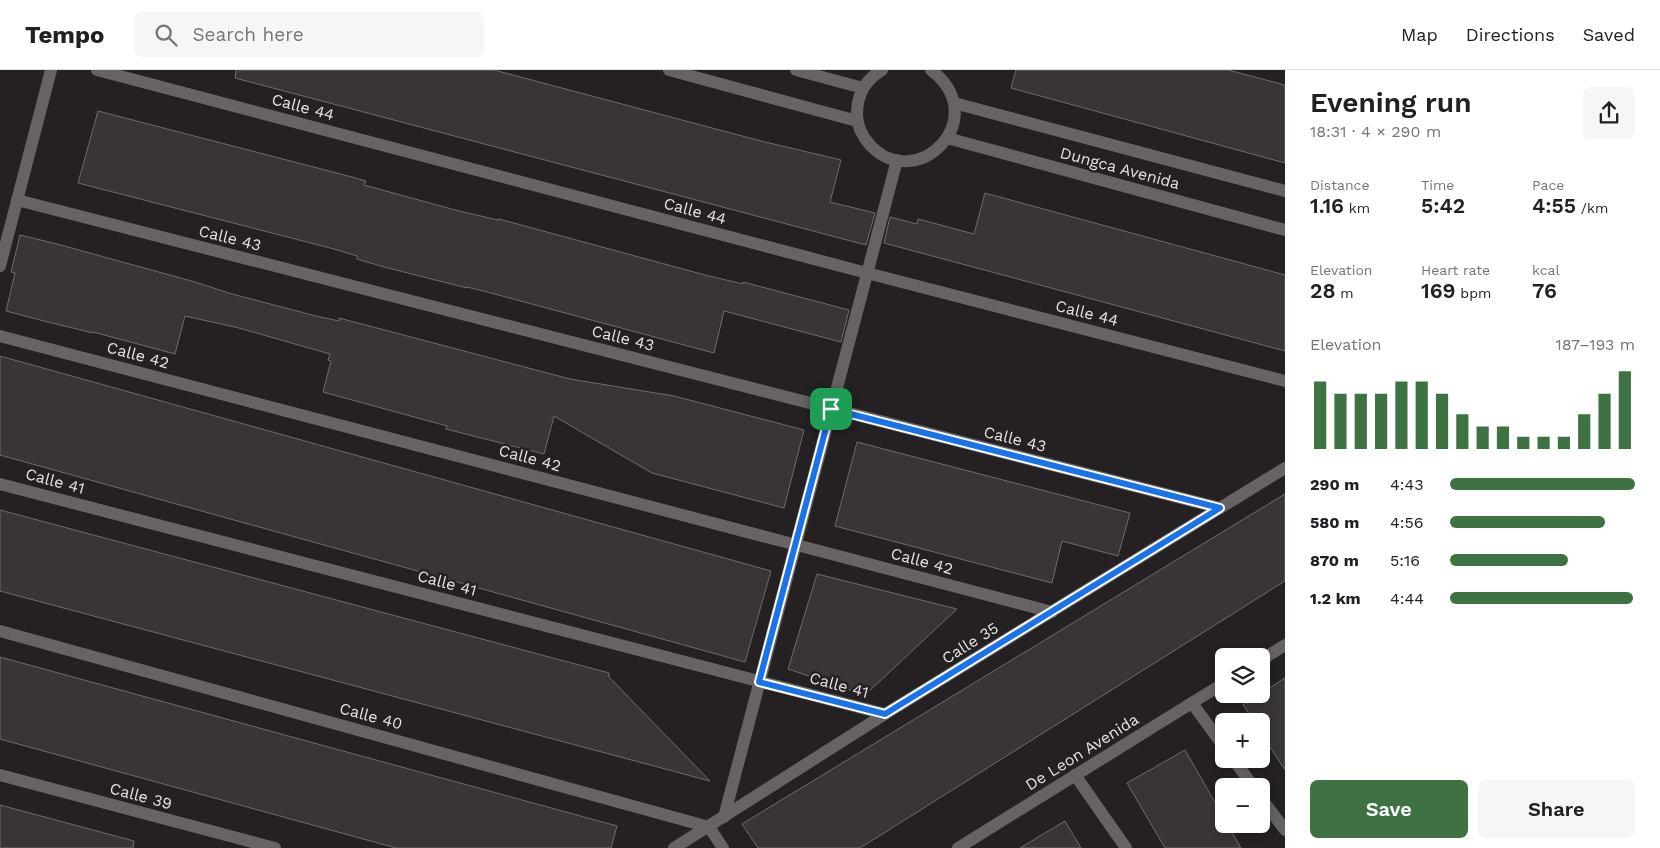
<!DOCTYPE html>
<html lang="en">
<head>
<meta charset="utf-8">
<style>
  body { margin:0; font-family:"Work Sans",sans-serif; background:#f6f6f6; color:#202124; height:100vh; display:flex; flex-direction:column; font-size:19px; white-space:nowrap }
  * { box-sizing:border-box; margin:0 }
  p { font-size:16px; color:#757577 }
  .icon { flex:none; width:28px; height:28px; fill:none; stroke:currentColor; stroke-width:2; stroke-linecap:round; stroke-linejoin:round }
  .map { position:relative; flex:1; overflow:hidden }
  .details { display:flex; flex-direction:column; background:#fff; width:375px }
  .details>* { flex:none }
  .tools { position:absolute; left:1215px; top:578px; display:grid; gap:10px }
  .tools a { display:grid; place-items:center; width:55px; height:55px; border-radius:8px; background:#fff; box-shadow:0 2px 8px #0003; font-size:25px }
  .pin { position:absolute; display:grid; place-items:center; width:42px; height:42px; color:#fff; margin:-21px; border-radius:10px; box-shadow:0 2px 8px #0006 }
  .round { display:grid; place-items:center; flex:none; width:52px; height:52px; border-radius:8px; background:#f6f6f6 }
  .headline { display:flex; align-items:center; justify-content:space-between; height:85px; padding:0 25px }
  h1 { font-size:28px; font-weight:600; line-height:38px }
  .stats { display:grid; grid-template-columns:repeat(3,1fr); gap:8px; height:85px; padding:5px 25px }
  .stats div { display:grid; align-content:center }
  .stats b { font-size:21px; font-weight:600 }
  .stats small { font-size:14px; font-weight:400 }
  .stats p { font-size:14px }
  .chart { height:140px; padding:10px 25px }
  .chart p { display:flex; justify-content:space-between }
  .chart svg { width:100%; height:90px; margin-top:5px; stroke:#3e7243; stroke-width:6 }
  .cta { display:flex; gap:10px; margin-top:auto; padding:10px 25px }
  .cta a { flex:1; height:58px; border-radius:8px; background:#3e7243; color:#fff; font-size:20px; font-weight:600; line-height:58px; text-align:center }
  .cta a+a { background:#f6f6f6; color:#202124 }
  ul { padding:0 25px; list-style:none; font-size:16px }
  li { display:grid; grid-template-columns:80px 60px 1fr; align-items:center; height:38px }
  li i { height:12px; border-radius:6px; background:#3e7243 }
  header { display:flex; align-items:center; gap:30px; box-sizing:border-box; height:70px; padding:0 25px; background:#fff; border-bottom:1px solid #e0e0e0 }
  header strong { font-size:24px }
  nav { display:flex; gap:28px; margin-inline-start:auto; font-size:18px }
  .search { width:350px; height:45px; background:#f6f6f6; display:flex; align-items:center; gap:12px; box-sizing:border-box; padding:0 18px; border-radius:8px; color:#757577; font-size:19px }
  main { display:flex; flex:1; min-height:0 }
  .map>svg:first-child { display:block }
</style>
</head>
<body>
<header>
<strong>Tempo</strong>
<div class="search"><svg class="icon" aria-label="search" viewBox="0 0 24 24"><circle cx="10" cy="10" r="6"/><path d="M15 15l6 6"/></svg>Search here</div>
<nav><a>Map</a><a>Directions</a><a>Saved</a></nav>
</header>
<main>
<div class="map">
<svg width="1285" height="778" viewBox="0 0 1285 778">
  <rect width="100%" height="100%" fill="#252122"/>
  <g fill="#393436" stroke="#706b6c">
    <path d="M236,0H494L761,71L841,90L830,132L875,143L866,175L235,8Z"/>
    <path d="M1016,0H1228L1285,15V93L1011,18Z"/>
    <path d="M98,41L352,107L366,111L364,115L459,141L498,150L499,149L705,205L743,214V212L849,240L841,272L724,241L714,283L487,222L467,217V218L384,197L357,189V186L334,179L78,113Z"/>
    <path d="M985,123L1285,205V281L884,173L890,147L917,154L918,149L974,164Z"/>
    <path d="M20,165L57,174L195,212L232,224L316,246L339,251V248L570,309L674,326L804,360L784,438L652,403L554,346L544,384L446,359L447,356L323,322L331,291L328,290L330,284L239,258L185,246L175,284L93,262V263L48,252L6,241L15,203L11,202Z"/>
    <path d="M0,286L771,501L745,592L0,385Z"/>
    <path d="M857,372L1130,443L1118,486L1062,471L1052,513L835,456Z"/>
    <path d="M1285,424V511L860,778H758L742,754Z"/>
    <path d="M0,440L609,603V607L710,711L0,521Z"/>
    <path d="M817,504L957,539L865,625L788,599Z"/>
    <path d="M0,587L617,756L611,778H396L0,669Z"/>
    <path d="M1285,608V700L1261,663V651H1254L1243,635Z"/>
    <path d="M1185,680L1224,748V754H1227L1241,778H1165L1127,713Z"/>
    <path d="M0,735L134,771L133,778H0Z"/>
    <path d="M1065,751L1081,778H1020Z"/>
  </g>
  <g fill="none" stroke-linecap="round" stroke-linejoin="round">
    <g stroke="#676264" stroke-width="12">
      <path d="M97,0L867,203L1285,311"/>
      <path d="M669,0L857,51"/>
      <path d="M796,0L863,18"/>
      <path d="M882,0C865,10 857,25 857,44C857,56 862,66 870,75C917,125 994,48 931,0"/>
      <path d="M954,33L1285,121"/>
      <path d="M947,68L1285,160"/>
      <path d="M17,130L1220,438"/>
      <path d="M0,196L51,0"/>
      <path d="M0,266L1052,542"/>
      <path d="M0,414L885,644"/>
      <path d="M0,561L709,757L723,778"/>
      <path d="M1261,590L1285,575"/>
      <path d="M1192,633L1224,677"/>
      <path d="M1233,689L1253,716"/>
      <path d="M0,705L275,778"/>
      <path d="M1075,705L1126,778"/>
      <path d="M1261,728L1285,760"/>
      <path d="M724,747L897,90"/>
      <path d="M674,778L885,644L1285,398"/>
      <path d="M958,778L1224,613"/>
    </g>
  </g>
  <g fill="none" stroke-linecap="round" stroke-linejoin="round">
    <defs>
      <path id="route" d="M831,339L1220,438L885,644L759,612Z"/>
    </defs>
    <use href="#route" stroke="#fff" stroke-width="10"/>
    <use href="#route" stroke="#1a73e8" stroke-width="6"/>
  </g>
  <g text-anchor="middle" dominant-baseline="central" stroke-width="5" stroke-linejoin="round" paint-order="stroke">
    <g font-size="16" fill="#e5e2e3" stroke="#252122">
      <text transform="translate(303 37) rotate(15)">Calle 44</text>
      <text transform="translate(1120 98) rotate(15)">Dungca Avenida</text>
      <text transform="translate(695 141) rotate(15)">Calle 44</text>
      <text transform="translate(230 168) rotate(14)">Calle 43</text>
      <text transform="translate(1087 243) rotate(14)">Calle 44</text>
      <text transform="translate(623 268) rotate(14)">Calle 43</text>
      <text transform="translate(138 285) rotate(15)">Calle 42</text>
      <text transform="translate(1015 369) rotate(14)">Calle 43</text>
      <text transform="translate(530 388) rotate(15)">Calle 42</text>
      <text transform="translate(55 411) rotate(15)">Calle 41</text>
      <text transform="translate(922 491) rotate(15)">Calle 42</text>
      <text transform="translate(447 513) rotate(15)">Calle 41</text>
      <text transform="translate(970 573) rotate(-32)">Calle 35</text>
      <text transform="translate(839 615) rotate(15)">Calle 41</text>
      <text transform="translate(371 646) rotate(15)">Calle 40</text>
      <text transform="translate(1082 682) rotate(-32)">De Leon Avenida</text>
      <text transform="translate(141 726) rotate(15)">Calle 39</text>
    </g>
  </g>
</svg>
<div class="tools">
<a><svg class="icon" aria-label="layers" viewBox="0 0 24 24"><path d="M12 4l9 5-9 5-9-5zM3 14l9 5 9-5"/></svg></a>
<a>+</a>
<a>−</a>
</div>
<div class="pin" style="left:831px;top:339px;background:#1e9e55"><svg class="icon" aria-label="arrive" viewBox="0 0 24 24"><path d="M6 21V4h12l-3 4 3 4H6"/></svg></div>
</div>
<section class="details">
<div class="headline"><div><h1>Evening run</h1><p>18:31 · 4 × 290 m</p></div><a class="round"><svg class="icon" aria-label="share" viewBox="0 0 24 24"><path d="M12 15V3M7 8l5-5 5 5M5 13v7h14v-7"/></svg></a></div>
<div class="stats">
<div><p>Distance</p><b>1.16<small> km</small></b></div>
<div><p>Time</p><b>5:42</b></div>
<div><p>Pace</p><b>4:55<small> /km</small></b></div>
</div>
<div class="stats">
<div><p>Elevation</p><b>28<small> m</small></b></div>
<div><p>Heart rate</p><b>169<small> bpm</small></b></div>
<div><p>kcal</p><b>76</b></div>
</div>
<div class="chart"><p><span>Elevation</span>187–193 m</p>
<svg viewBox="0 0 160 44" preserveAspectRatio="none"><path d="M5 44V11M15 44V17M25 44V17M35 44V17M45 44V11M55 44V11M65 44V17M75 44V27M85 44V33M95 44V33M105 44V38M115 44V38M125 44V38M135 44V27M145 44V17M155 44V6"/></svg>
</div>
<ul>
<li><b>290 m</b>4:43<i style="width:100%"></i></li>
<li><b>580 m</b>4:56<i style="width:84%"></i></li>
<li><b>870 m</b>5:16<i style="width:64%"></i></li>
<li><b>1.2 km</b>4:44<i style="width:99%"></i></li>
</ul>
<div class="cta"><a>Save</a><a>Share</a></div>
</section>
</main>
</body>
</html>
